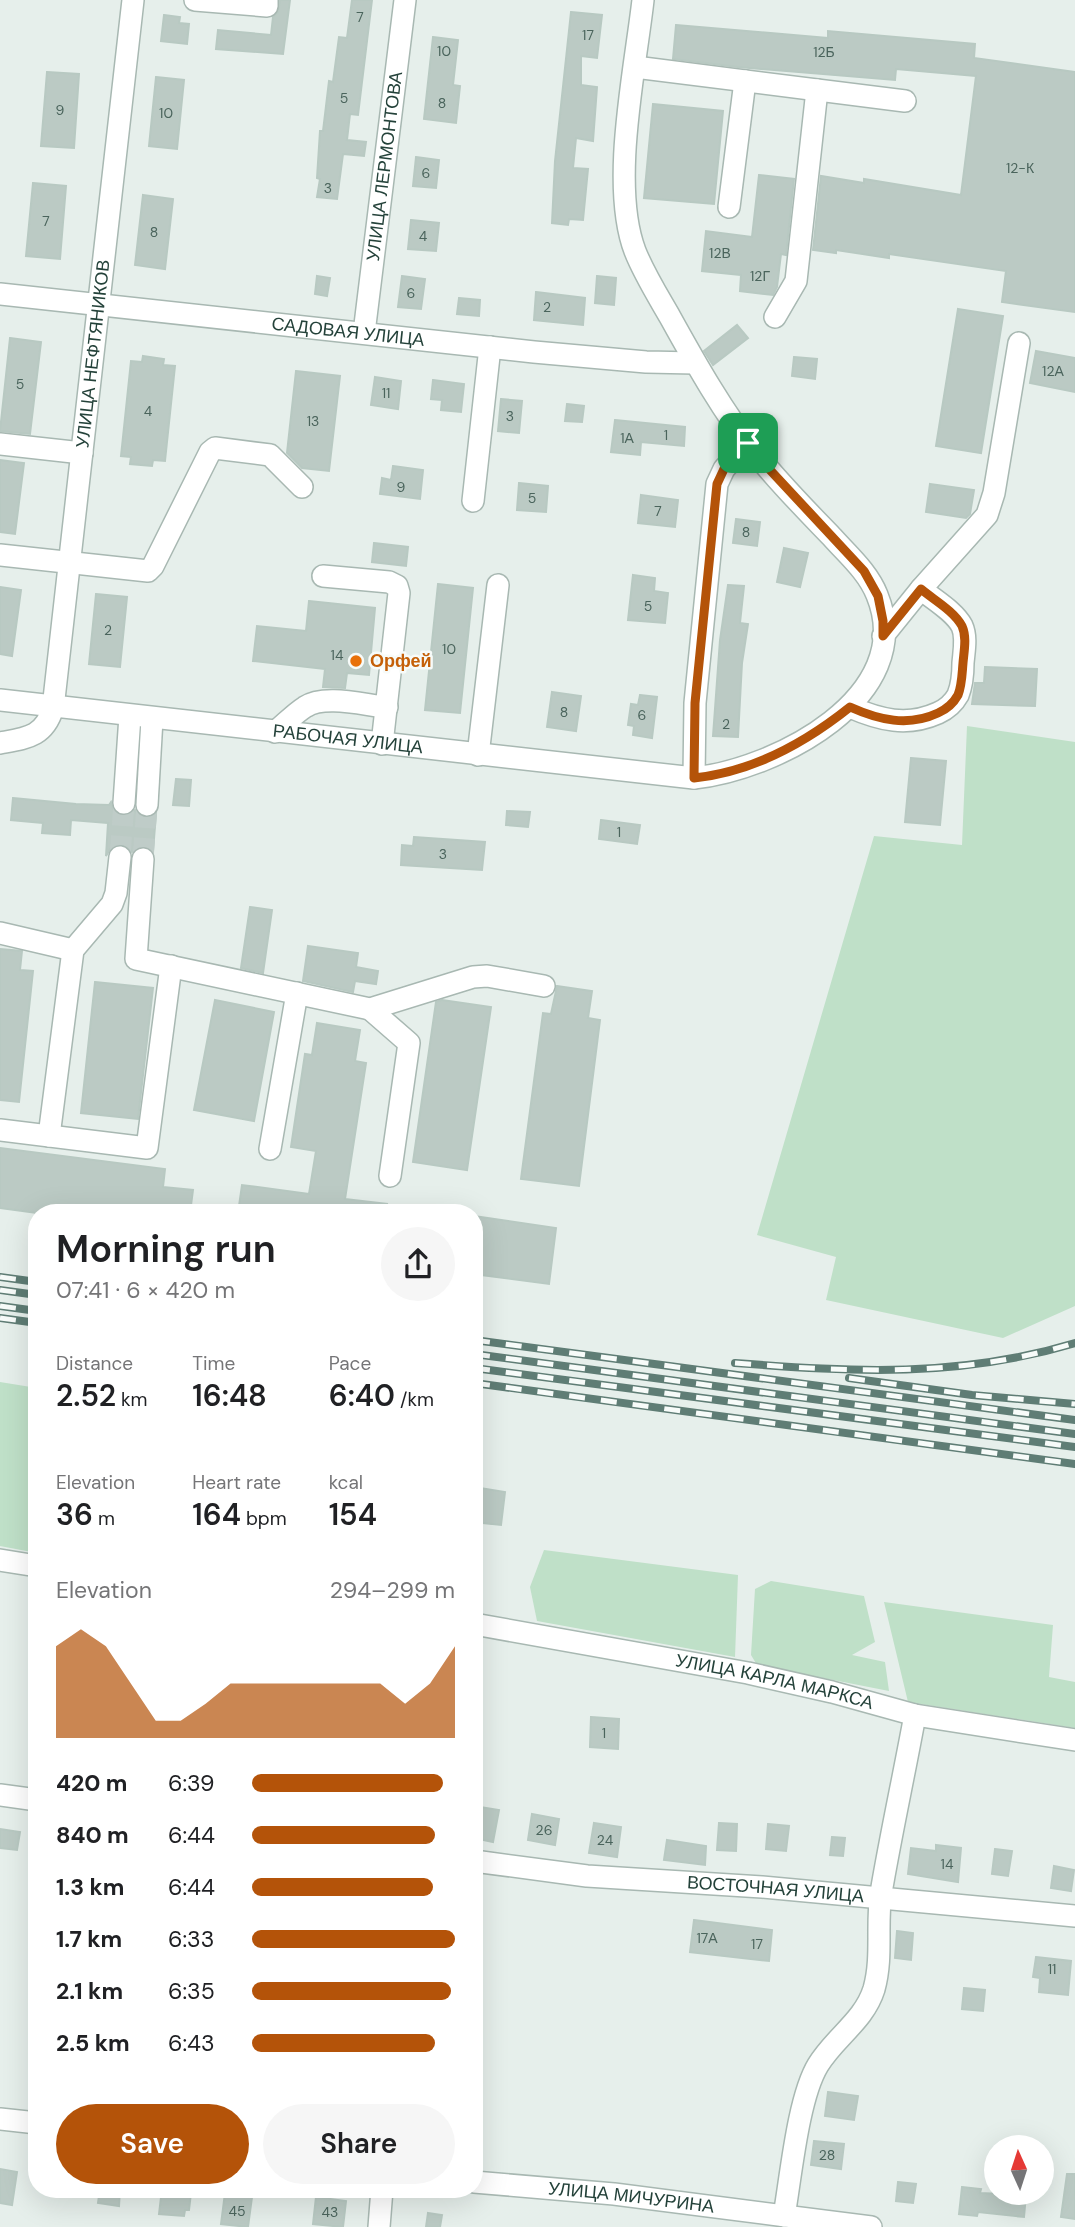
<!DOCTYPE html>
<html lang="en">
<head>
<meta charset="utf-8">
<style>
  body { margin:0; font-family:"DM Sans",sans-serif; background:#f6f6f6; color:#202124; height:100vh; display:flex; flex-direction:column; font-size:26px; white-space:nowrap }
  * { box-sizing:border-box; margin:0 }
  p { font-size:23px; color:#757577 }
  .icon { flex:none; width:38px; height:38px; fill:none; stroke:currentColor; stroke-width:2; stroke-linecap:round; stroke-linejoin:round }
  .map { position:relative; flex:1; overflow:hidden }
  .panel { position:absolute; left:28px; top:1204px; width:455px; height:994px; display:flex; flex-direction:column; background:#fff; border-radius:28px; box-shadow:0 7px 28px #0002 }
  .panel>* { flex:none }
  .needle { width:46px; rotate:357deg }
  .tools { position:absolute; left:984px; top:2135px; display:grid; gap:14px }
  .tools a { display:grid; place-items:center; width:70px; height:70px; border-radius:50%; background:#fff; box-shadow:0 7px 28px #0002; font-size:35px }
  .pin { position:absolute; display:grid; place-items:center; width:60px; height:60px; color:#fff; margin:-30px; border-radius:14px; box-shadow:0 4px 10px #0006 }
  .round { display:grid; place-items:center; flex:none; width:74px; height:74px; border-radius:37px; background:#f6f6f6 }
  .headline { display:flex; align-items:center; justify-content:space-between; height:119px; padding:0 28px }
  h1 { font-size:38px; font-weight:600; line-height:52px }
  .metrics { display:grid; grid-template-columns:repeat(3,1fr); gap:10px; height:119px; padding:7px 28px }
  .metrics div { display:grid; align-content:center }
  .metrics b { font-size:30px; font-weight:600 }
  .metrics small { font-size:19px; font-weight:400 }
  .metrics p { font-size:19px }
  .chart { height:196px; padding:14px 28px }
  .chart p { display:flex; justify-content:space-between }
  .chart svg { width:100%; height:126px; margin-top:7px; fill:#b45309; opacity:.7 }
  .cta { display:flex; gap:14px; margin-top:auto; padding:14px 28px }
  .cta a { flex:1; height:80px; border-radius:42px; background:#b45309; color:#fff; font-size:28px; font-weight:600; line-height:80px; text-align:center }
  .cta a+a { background:#f6f6f6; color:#202124 }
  ul { padding:0 28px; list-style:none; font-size:23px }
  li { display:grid; grid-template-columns:112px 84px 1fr; align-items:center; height:52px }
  li i { height:18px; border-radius:9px; background:#b45309 }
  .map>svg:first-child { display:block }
</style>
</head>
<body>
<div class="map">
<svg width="1075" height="2227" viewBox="0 0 1075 2227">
  <rect width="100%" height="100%" fill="#e6efeb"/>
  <g fill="#bfe0c8">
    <path d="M967,726L1075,742V1306L1003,1338L826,1300L836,1257L757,1235L874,836L962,845Z"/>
    <path d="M0,1382L37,1388V1553L0,1546Z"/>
    <path d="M544,1550L738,1575L735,1657L537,1621L530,1587Z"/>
    <path d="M771,1581L864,1596L875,1642L852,1655L885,1662L889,1691L757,1665L751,1655L755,1589Z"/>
    <path d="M884,1602L1053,1625L1049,1677L1075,1682V1728L908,1702Z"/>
  </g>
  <g fill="#bbcac4" stroke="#b8c9c2" stroke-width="2">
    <path d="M280,0H290L283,54L216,49L218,30L271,35L273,17L278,12Z"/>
    <path d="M352,0H372L358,115L350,114L347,140L366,142L364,156L343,154L337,199L317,197L320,179L317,178L320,131H323L329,81L333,82L339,37L347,38Z"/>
    <path d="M571,12L602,15L597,58L581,56V85L597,87L593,141L576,138L573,168L588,169L583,220L569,219L568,225L552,223L555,161Z"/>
    <path d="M164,15L180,17L179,23L189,24L187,44L161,41Z"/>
    <path d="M676,25L828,38V31L975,44L974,58L1075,72V312L1002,302L1006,271L889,254V258L836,250V253L813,250L821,176L864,183V179L961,195L976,76L896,69L895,80L738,67L673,59Z"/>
    <path d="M433,37L458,40L453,85L460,86L456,123L424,119Z"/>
    <path d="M47,72L79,74L74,148L41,146Z"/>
    <path d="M156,77L184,80L177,149L149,146Z"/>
    <path d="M653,104L723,111L714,204L644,198Z"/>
    <path d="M416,157L439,160L436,188L413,186Z"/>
    <path d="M759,175L794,179L786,255L781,254L777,287L773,295L740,291L741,275L702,271L706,231L752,237Z"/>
    <path d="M33,183L66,186L60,259L26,256Z"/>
    <path d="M143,195L173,199L165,269L135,265Z"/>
    <path d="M411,220L439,223L436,251L408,249Z"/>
    <path d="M317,276L330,278L327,296L315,294Z"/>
    <path d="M402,276L425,279L421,309L398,307Z"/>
    <path d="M597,276L616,278L614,305L595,303Z"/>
    <path d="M536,292L585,298L583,325L534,320Z"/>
    <path d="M459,298L480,300L479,316L457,314Z"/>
    <path d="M958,309L1003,316L981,453L936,446Z"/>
    <path d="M737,325L748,338L713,365L704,351Z"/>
    <path d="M10,338L41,342L30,434L0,431Z"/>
    <path d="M1036,351L1075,358V392L1030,383Z"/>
    <path d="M143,356L164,359L163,365L175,366L165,461L153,460L152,466L130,464L131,457L121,456L131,361L142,362Z"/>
    <path d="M794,357L817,359L815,379L792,376Z"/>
    <path d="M296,371L340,376L329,471L302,468L287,453Z"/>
    <path d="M375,377L401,381L398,409L371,405Z"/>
    <path d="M433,380L464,384L461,412L441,410L442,400L431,399Z"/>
    <path d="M501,399L522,401L519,433L498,431Z"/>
    <path d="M567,404L584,406L582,422L565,421Z"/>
    <path d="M615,420L685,427L684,446L641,442L640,455L611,452Z"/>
    <path d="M0,460L24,463L15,534L0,532Z"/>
    <path d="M393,466L423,470L420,499L380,494L382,478L391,480Z"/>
    <path d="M519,483L548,486L546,512L517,510Z"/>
    <path d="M930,484L974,490L970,514L966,518L926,512Z"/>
    <path d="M641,495L678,500L675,527L638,523Z"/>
    <path d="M736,519L760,522L757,546L733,543Z"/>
    <path d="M374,543L408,547L406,566L372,562Z"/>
    <path d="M784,548L808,553L800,587L777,582Z"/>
    <path d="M633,575L655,578L654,591L668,593L665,623L628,620Z"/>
    <path d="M438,584L473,588L460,713L425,710Z"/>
    <path d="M728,585L744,586L740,623L748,624L742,663L738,737L713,736L720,640Z"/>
    <path d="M0,587L21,590L12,656L0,654Z"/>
    <path d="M96,594L127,597L120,667L89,664Z"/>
    <path d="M309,601L375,608L369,675L347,673L345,688L323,687L325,669L253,661L257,626L306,631Z"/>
    <path d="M985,667L1037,669L1035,706L972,704L975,683H984Z"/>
    <path d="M552,692L581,696L576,731L547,727Z"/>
    <path d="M640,695L657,697L652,738L633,735L634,726L628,725L631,704L638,705Z"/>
    <path d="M911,758L946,761L940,825L905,822Z"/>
    <path d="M176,779L191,780L189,806L173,805Z"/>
    <path d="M13,798L76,804L109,805L111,802L113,809L122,816L129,815L135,810L139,816L146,818L156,814L153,851L143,846L132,852L127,846L121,844L110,849L106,856L108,823L71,820L70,835L42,833L43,823L11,820Z"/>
    <path d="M507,811L530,812L528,827L506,825Z"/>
    <path d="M601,820L640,825L637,844L599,839Z"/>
    <path d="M414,837L485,842L482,870L401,865L402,845L413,846Z"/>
    <path d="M250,907L272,910L263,973L241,968Z"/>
    <path d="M308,946L358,953L356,967L378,971L376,984L355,981L353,992L303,981Z"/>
    <path d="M0,949L22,951L20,970L33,971L19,1102L0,1100Z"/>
    <path d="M95,982L153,988L138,1119L81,1113Z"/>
    <path d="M557,986L592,991L588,1018L600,1020L579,1186L521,1179L543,1013L551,1014Z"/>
    <path d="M215,1000L274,1012L254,1121L194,1110Z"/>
    <path d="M442,1000L491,1007L467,1170L413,1162L436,1002Z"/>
    <path d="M317,1023L360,1030L355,1061L366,1063L345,1199L387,1204L386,1213H238L242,1185L309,1194L316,1151L291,1147L305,1054L312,1055Z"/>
    <path d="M0,1148L165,1169L163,1187L193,1190L190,1213H37L0,1208Z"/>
    <path d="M474,1216L556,1228L549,1284L474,1274Z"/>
    <path d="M474,1487L505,1492L501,1525L474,1522Z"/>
    <path d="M591,1717L619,1719L618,1749L590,1747Z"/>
    <path d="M480,1807L499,1810L493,1842L474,1838Z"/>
    <path d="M532,1814L559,1819L555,1845L528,1840Z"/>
    <path d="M594,1823L621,1827L617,1857L589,1853Z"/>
    <path d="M719,1823L737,1824L736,1851L717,1850Z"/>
    <path d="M768,1824L789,1826L786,1851L766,1849Z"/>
    <path d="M0,1829L20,1832L17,1850L0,1848Z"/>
    <path d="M832,1837L845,1838L843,1856L830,1855Z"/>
    <path d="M667,1840L706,1846L705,1865L664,1860Z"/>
    <path d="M936,1845L961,1848L958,1882L908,1874L911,1848L936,1851Z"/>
    <path d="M995,1849L1012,1851L1008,1876L992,1874Z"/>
    <path d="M1054,1866L1074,1870L1071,1891L1051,1888Z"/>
    <path d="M694,1920L772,1930L769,1961L690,1952Z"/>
    <path d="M897,1931L913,1933L911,1960L895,1958Z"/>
    <path d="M1036,1957L1071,1961L1068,1995L1039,1992L1040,1978L1033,1977Z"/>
    <path d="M964,1988L985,1990L983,2011L962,2009Z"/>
    <path d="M828,2092L858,2096L854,2120L825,2116Z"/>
    <path d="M814,2141L844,2144L841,2169L811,2165Z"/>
    <path d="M0,2169L17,2172L12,2205L0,2203Z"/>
    <path d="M1067,2174H1075V2219L1061,2217Z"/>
    <path d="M898,2182L916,2184L913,2203L896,2201Z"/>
    <path d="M962,2187L981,2189L980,2193L1026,2195L1024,2217L978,2212L977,2216L959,2214Z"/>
    <path d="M100,2189H120L119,2206L98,2203Z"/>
    <path d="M162,2189H186V2193H191L189,2210H185L184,2216L159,2214Z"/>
    <path d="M225,2193L252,2197L248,2227L221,2224Z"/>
    <path d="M316,2197L346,2201L343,2227L313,2224Z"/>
    <path d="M428,2213L442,2215L440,2227H426Z"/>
  </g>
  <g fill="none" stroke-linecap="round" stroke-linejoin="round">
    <g stroke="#bfccc8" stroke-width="21" stroke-dasharray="21 10" stroke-linecap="butt">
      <path d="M120,857L124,803"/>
      <path d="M143,859L147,805"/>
    </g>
    <defs>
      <g id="minor">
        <path d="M195,0L267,6V0"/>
        <path d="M635,67L905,101"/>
        <path d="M729,207L745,81"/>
        <path id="s1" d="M0,294L534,352L646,362L695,363"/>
        <path d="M775,317L796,281L817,90"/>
        <path id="s2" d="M364,333L405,0"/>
        <path d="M0,444L82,453"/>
        <path d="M473,501L490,347"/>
        <path d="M0,555L148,571L153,566L210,452L215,448L270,455L302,487"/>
        <path d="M323,576L389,582L397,586L399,593L382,744"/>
        <path d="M921,589L987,515L994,493L1019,343"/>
        <path id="s3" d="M0,700L694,778C774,770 919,697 877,595C868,572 848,555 832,537C807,511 780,484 757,455C723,412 696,364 670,317C658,296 644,274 635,251C610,185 635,71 643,0"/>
        <path d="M850,707C880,720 907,727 938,713C947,709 953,704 958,695C962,685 963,674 963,663C964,651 967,637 962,626C954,611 934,600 921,589L883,636"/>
        <path d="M275,732C285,724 294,714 305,707C324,694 364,705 387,707"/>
        <path id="s4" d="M0,743C27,738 44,737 53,708L133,0"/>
        <path d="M478,755L498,585"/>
        <path d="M694,778L695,703L717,484L724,469L748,442"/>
        <path d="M124,803L130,716"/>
        <path d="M147,805L152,719"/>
        <path d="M143,859L136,959L370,1009L473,977L487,976L544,986"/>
        <path d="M0,933L73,950"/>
        <path d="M370,1009L409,1043L390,1176"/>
        <path d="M0,1130L147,1148L171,966"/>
        <path d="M49,1136L73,950L112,904L116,893L120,857"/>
        <path d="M270,1149L297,993"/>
        <path d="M0,1560L37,1566"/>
        <path id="s5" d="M474,1624L748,1673L832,1692L915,1715L1075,1740"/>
        <path d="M0,1795L37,1800"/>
        <path id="s6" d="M474,1861L587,1876L762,1887L1075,1916"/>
        <path d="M0,2119L37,2123"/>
        <path id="s7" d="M474,2182L614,2194L871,2227"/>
        <path d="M784,2216C791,2176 798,2098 818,2065C835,2037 864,2021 874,1989C883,1957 876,1925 881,1893C891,1834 904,1775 915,1715"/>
        <path d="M379,2227L382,2189"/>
      </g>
    </defs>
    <use href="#minor" stroke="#a8b8b2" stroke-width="24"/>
    <use href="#minor" stroke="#fff" stroke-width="21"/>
    <defs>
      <g id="rail">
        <path d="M0,1277L37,1282"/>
        <path d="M0,1290L37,1295"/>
        <path d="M0,1306L37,1311"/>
        <path d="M0,1318L37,1323"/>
        <path d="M474,1340L1075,1420"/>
        <path d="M474,1354L1075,1434"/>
        <path d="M735,1363C854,1372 959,1378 1075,1343"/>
        <path d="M474,1368L1075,1447"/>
        <path d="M849,1378L972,1395L1075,1404"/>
        <path d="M474,1383L1075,1464"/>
      </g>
    </defs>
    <use href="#rail" stroke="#5f7d75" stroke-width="8"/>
    <use href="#rail" stroke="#f7fbf9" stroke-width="5" stroke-dasharray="16" stroke-linecap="butt"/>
  </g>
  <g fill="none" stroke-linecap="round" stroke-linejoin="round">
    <defs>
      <path id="route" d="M748,443L757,456L864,571L878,596L883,621V636L921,589C934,600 954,611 962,626C967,637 964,651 963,663C962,674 962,685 958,695C953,704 947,709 938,713C908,727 879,720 850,707C805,743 752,772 694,778L695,703L717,484L724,469Z"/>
    </defs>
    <use href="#route" stroke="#fff" stroke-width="14"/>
    <use href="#route" stroke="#b45309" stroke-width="9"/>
  </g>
  <circle fill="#e8710a" stroke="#f7fbf9" stroke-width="2.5" cx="356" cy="661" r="7"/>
  <g text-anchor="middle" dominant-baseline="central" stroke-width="5" stroke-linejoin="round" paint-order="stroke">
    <g font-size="14" fill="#4a645c">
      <text x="360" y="17">7</text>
      <text x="588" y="35">17</text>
      <text x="444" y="51">10</text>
      <text x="824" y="52">12Б</text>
      <text x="344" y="98">5</text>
      <text x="442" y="103">8</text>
      <text x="60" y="110">9</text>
      <text x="166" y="113">10</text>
      <text x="1020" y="168">12-К</text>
      <text x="426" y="173">6</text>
      <text x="328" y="188">3</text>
      <text x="46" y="221">7</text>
      <text x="154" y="232">8</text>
      <text x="423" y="236">4</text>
      <text x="720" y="253">12В</text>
      <text x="760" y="276">12Г</text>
      <text x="411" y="293">6</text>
      <text x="547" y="307">2</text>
      <text x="1053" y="371">12А</text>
      <text x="20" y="384">5</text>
      <text x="386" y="393">11</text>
      <text x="148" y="411">4</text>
      <text x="510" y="416">3</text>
      <text x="313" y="421">13</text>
      <text x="666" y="435">1</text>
      <text x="627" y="438">1А</text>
      <text x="401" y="487">9</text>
      <text x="532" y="498">5</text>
      <text x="658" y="511">7</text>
      <text x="746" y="532">8</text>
      <text x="648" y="606">5</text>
      <text x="108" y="630">2</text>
      <text x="449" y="649">10</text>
      <text x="337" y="655">14</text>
      <text x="564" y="712">8</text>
      <text x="642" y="715">6</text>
      <text x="726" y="724">2</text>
      <text x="619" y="832">1</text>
      <text x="443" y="854">3</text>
      <text x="604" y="1733">1</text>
      <text x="544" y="1830">26</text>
      <text x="605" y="1840">24</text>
      <text x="947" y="1864">14</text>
      <text x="707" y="1938">17А</text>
      <text x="757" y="1944">17</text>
      <text x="1052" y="1969">11</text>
      <text x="827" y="2155">28</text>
      <text x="237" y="2211">45</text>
      <text x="330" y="2212">43</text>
    </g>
    <g font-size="18" fill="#24423a" stroke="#f7fbf9">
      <text stroke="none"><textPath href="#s2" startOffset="168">УЛИЦА ЛЕРМОНТОВА</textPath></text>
      <text stroke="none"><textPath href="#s1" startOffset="350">САДОВАЯ УЛИЦА</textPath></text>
      <text stroke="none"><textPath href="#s4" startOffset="425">УЛИЦА НЕФТЯНИКОВ</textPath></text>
      <text stroke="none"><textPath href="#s3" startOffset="350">РАБОЧАЯ УЛИЦА</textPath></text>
      <text stroke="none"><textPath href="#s5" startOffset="306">УЛИЦА КАРЛА МАРКСА</textPath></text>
      <text stroke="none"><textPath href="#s6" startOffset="303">ВОСТОЧНАЯ УЛИЦА</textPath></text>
      <text stroke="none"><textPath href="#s7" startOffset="158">УЛИЦА МИЧУРИНА</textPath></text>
    </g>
    <g font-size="18" font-weight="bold" fill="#c56008" stroke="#f7fbf9" text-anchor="start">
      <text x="370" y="661">Орфей</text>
    </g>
  </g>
</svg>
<div class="tools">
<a><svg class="needle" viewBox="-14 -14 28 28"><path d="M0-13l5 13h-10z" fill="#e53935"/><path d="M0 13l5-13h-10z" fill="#757577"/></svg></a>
</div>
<div class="pin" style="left:748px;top:443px;background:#1e9e55"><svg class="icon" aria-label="arrive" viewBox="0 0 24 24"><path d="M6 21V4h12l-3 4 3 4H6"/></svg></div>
<section class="panel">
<div class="headline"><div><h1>Morning run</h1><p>07:41 · 6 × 420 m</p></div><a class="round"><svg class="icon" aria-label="share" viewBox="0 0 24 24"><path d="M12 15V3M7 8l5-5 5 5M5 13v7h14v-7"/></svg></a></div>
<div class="metrics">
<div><p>Distance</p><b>2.52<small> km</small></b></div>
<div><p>Time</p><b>16:48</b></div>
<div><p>Pace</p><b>6:40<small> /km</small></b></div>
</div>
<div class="metrics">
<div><p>Elevation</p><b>36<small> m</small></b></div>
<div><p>Heart rate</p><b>164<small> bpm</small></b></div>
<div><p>kcal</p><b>154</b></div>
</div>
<div class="chart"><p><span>Elevation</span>294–299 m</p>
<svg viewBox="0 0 160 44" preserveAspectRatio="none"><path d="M0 44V12L10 6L20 12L30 25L40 38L50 38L60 32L70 25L80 25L90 25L100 25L110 25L120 25L130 25L140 32L150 25L160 12V44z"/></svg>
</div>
<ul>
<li><b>420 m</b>6:39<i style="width:94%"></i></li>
<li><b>840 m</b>6:44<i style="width:90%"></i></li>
<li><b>1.3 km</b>6:44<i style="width:89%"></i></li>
<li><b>1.7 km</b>6:33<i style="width:100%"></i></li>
<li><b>2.1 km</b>6:35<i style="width:98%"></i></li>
<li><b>2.5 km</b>6:43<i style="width:90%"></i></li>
</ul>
<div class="cta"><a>Save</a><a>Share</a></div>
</section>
</div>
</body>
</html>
